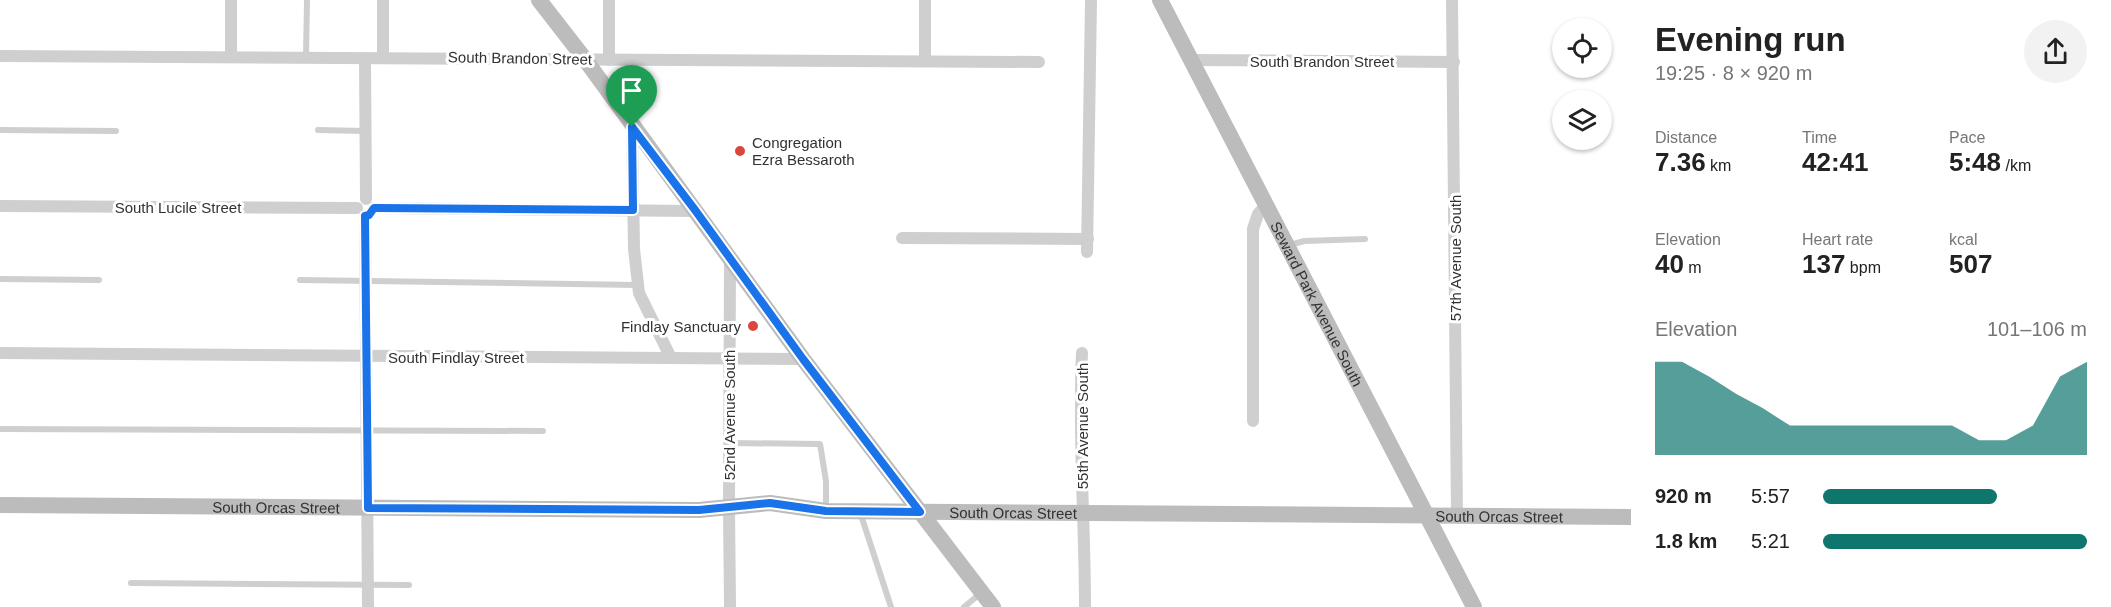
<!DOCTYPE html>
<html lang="en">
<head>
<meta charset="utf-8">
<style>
  body { margin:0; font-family:Arial,sans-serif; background:#f2f2f2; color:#222; height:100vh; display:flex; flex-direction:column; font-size:22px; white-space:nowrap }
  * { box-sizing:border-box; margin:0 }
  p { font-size:20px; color:#767676 }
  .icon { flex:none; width:33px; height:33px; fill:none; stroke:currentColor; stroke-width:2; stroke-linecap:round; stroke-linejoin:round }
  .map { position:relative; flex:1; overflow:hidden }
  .drawer { display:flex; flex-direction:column; background:#fff; width:480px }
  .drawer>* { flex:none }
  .controls { position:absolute; left:1552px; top:18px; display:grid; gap:12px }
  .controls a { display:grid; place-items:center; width:60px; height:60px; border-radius:50%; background:#fff; box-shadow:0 2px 4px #0004; font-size:30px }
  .pin { position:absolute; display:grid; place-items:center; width:51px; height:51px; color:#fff; margin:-62px -26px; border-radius:50% 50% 50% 0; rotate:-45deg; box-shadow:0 0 6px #0007 }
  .pin .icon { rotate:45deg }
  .round { display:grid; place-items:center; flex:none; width:63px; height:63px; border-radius:32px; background:#f2f2f2 }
  .head { display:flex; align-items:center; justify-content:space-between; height:102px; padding:0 24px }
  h1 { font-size:33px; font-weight:600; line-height:45px }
  .figures { display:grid; grid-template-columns:repeat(3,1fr); gap:9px; height:102px; padding:6px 24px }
  .figures div { display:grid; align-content:center }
  .figures b { font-size:26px; font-weight:600 }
  .figures small { font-size:16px; font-weight:400 }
  .figures p { font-size:16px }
  .chart { height:168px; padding:12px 24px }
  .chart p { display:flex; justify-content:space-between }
  .chart svg { width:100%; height:108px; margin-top:6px; fill:#0f766e; opacity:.7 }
  ul { padding:0 24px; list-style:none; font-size:20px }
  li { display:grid; grid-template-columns:96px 72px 1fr; align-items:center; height:45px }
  li i { height:15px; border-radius:8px; background:#0f766e }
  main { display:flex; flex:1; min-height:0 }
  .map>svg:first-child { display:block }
</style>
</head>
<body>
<main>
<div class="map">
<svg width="1631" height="607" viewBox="0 0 1631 607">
  <rect width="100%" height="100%" fill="#fff"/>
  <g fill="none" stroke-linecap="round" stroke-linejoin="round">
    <g stroke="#cfcfcf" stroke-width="6">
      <path d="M306,57L307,0"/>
      <path d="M0,130L116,131"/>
      <path d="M318,130L365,131"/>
      <path d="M1290,245L1304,241L1365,239"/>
      <path d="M0,279L99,280"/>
      <path d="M300,280L638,285"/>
      <path d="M0,429L543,431"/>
      <path d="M729,443L820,444L826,481V510"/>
      <path d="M860,512L891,607"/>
      <path d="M131,583L409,585"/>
      <path d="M964,607L981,593"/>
    </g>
    <g stroke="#cfcfcf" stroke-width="12">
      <path d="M231,0V57"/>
      <path d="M383,0V57"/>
      <path d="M609,0V60"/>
      <path d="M925,0V61"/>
      <path d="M1452,0L1457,517"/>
      <path d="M0,56L1039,62"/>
      <path d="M365,58L366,199"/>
      <path d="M1191,60L1454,62"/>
      <path d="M632,127L634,249L639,293L671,358"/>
      <path d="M0,206L357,208"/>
      <path d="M374,208L695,211"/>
      <path d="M365,216L368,607"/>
      <path d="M902,238L1088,239"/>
      <path d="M1087,252L1091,0"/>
      <path d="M730,259L729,507L730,607"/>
      <path d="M0,353L803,359"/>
      <path d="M1082,353C1078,438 1085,522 1085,607"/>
      <path d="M1253,421V229L1258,214L1266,205"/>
    </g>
    <g stroke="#bcbcbc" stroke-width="16">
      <path d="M539,0L584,58L803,359L993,607"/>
      <path id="s1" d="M1160,0L1474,607"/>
      <path id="s2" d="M0,505L699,510L770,503L826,511L1631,517"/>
    </g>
  </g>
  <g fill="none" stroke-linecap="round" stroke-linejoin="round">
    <defs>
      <path id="route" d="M632,127L695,210L803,359L920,512L826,511L770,503L699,510L368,508L365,216L369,215L374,208H377L633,210Z"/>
    </defs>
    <use href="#route" stroke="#fff" stroke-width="12"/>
    <use href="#route" stroke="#1a73e8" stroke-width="8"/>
  </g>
  <g fill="#dd4540" stroke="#fff" stroke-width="2">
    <circle cx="740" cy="151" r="6"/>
    <circle cx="753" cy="326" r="6"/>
  </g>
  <g text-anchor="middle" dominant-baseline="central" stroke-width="6" stroke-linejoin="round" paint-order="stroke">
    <g font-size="15" fill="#323232" stroke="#fff">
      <text transform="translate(520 58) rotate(1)">South Brandon Street</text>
      <text x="1322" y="61">South Brandon Street</text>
      <text x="178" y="207">South Lucile Street</text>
      <text transform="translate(1455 258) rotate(-90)">57th Avenue South</text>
      <text stroke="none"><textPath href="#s1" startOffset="342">Seward Park Avenue South</textPath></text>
      <text x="456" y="357">South Findlay Street</text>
      <text transform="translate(729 415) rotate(-90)">52nd Avenue South</text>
      <text transform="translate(1082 426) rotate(-90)">55th Avenue South</text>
      <text stroke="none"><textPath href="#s2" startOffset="276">South Orcas Street</textPath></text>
      <text stroke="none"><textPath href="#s2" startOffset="1014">South Orcas Street</textPath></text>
      <text stroke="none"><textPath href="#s2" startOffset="1500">South Orcas Street</textPath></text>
    </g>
    <g font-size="15" fill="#323232" stroke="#fff" text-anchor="start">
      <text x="752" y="142">Congregation<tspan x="752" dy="17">Ezra Bessaroth</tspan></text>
      <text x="741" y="326" text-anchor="end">Findlay Sanctuary</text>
    </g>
  </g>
</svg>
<div class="controls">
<a><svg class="icon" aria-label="locate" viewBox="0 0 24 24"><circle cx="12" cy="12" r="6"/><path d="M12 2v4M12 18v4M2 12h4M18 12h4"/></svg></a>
<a><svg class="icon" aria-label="layers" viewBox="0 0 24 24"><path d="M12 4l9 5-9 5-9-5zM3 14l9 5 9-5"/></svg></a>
</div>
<div class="pin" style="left:632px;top:127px;background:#1e9e55"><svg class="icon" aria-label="arrive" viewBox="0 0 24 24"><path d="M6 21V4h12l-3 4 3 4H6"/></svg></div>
</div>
<section class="drawer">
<div class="head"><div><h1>Evening run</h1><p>19:25 · 8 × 920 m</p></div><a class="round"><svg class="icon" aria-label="share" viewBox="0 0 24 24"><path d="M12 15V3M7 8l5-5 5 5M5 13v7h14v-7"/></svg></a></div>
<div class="figures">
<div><p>Distance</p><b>7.36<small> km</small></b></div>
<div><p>Time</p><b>42:41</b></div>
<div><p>Pace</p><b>5:48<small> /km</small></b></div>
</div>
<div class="figures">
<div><p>Elevation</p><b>40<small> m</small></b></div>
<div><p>Heart rate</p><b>137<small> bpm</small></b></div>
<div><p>kcal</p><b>507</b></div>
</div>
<div class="chart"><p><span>Elevation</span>101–106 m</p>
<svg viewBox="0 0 160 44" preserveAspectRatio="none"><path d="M0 44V6L10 6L20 12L30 19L40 25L50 32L60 32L70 32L80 32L90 32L100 32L110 32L120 38L130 38L140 32L150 12L160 6V44z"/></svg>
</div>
<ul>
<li><b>920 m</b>5:57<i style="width:66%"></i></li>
<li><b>1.8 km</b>5:21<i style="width:100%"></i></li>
</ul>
</section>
</main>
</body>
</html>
